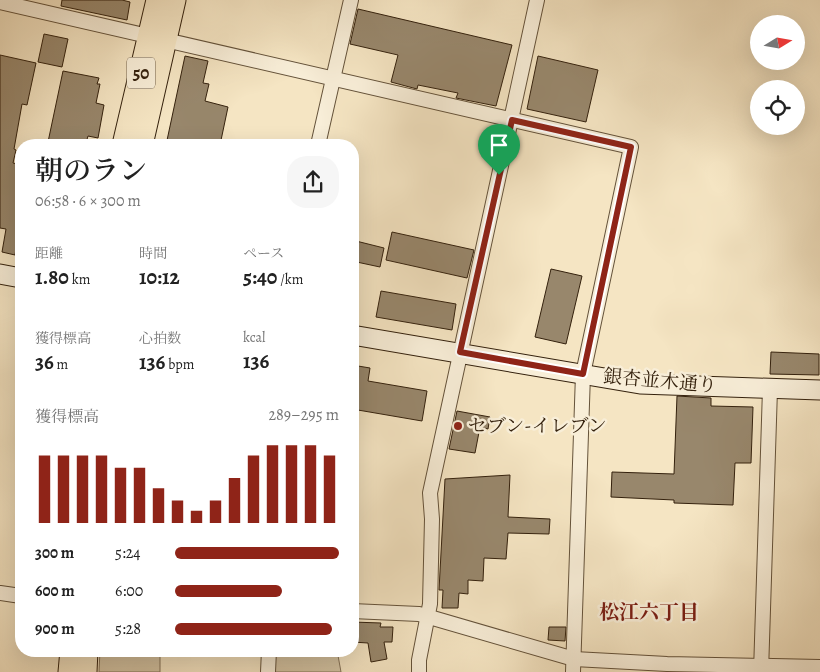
<!DOCTYPE html>
<html lang="ja">
<head>
<meta charset="utf-8">
<style>
  body { margin:0; font-family:Alegreya,"Noto Serif JP",serif; background:#f6f6f6; color:#222; height:100vh; display:flex; flex-direction:column; font-size:19px; white-space:nowrap }
  * { box-sizing:border-box; margin:0 }
  p { font-size:16px; color:#767676 }
  .icon { flex:none; width:28px; height:28px; fill:none; stroke:currentColor; stroke-width:2; stroke-linecap:round; stroke-linejoin:round }
  .map { position:relative; flex:1; overflow:hidden }
  .side { position:absolute; left:15px; top:139px; width:344px; height:518px; display:flex; flex-direction:column; background:#fff; border-radius:20px; box-shadow:0 5px 20px #0002 }
  .side>* { flex:none }
  .needle { width:32px; rotate:79deg }
  .fabs { position:absolute; left:750px; top:15px; display:grid; gap:10px }
  .fabs a { display:grid; place-items:center; width:55px; height:55px; border-radius:50%; background:#fff; box-shadow:0 5px 20px #0002; font-size:25px }
  .pin { position:absolute; display:grid; place-items:center; width:42px; height:42px; color:#fff; margin:-51px -21px; border-radius:50% 50% 50% 0; rotate:-45deg; box-shadow:0 0 5px #0007 }
  .pin .icon { rotate:45deg }
  .round { display:grid; place-items:center; flex:none; width:52px; height:52px; border-radius:20px; background:#f6f6f6 }
  .overview { display:flex; align-items:center; justify-content:space-between; height:85px; padding:0 20px }
  h1 { font-size:28px; font-weight:600; line-height:38px }
  .stats { display:grid; grid-template-columns:repeat(3,1fr); gap:8px; height:85px; padding:5px 20px }
  .stats div { display:grid; align-content:center }
  .stats b { font-size:21px; font-weight:600 }
  .stats small { font-size:14px; font-weight:400 }
  .stats p { font-size:14px }
  .chart { height:140px; padding:10px 20px }
  .chart p { display:flex; justify-content:space-between }
  .chart svg { width:100%; height:90px; margin-top:5px; stroke:#8f2418; stroke-width:6 }
  ul { padding:0 20px; list-style:none; font-size:16px }
  li { display:grid; grid-template-columns:80px 60px 1fr; align-items:center; height:38px }
  li i { height:12px; border-radius:6px; background:#8f2418 }
  .map>svg:first-child { display:block }
</style>
</head>
<body>
<div class="map">
<svg width="820" height="672" viewBox="0 0 820 672">
  <rect width="100%" height="100%" fill="#f5e5c3"/>
  <filter id="stains"><feTurbulence type="fractalNoise" baseFrequency=".004" numOctaves="4"/><feColorMatrix values="0 0 0 0 .2 0 0 0 0 .09 0 0 0 0 .02 0 0 0 .5 -.17"/></filter>
  <radialGradient id="worn" r=".72"><stop offset=".6" stop-color="#630" stop-opacity="0"/><stop offset="1" stop-color="#630" stop-opacity=".3"/></radialGradient>
  <g fill="#d4c4a4" stroke="#847258">
    <path d="M100,650H160V672H99Z"/>
    <path d="M271,650H337L341,672H270Z"/>
  </g>
  <g fill="#98876c" stroke="#34210d">
    <path d="M62,0H122L130,2L127,20L61,6Z"/>
    <path d="M358,9L512,45L496,106L456,98L458,93L418,85L417,89L391,82L398,55L350,44Z"/>
    <path d="M44,34L68,39L62,67L38,62Z"/>
    <path d="M0,55L36,63L27,105L22,104L14,149L16,150L13,163L21,165V218L15,255L2,252L6,229L0,228Z"/>
    <path d="M185,56L208,61L203,83L209,84L205,101L228,107L220,145H166Z"/>
    <path d="M538,56L598,70L586,122L527,109Z"/>
    <path d="M63,71L99,78L97,84H100L96,103L104,105L98,138L88,136L86,143H83V145H64L48,142Z"/>
    <path d="M392,232L474,250L467,278L386,260Z"/>
    <path d="M352,240L384,248L380,267L352,261Z"/>
    <path d="M551,269L582,276L566,344L535,337Z"/>
    <path d="M381,291L456,304L452,330L376,317Z"/>
    <path d="M771,352L819,354V375L770,374Z"/>
    <path d="M358,366L370,368L368,381L427,391L422,421L352,409V379H355Z"/>
    <path d="M677,396L711,398V406L753,407L751,463H735L733,505L674,503V500L611,497L612,472L674,474Z"/>
    <path d="M457,411L490,417L488,429L480,427L475,453L449,449Z"/>
    <path d="M510,475L508,517L550,519L549,534L508,533L506,559L484,558L483,581L468,580V594L459,593L458,608H442L443,590H439L445,479Z"/>
    <path d="M352,622L381,623L380,627H393L392,642H384L387,659L371,662L368,643L352,642Z"/>
    <path d="M549,627H566L565,641L548,640Z"/>
  </g>
  <g fill="none" stroke-linecap="round" stroke-linejoin="round">
    <defs>
      <g id="street">
        <path d="M0,2L631,147L583,374L573,672"/>
        <path d="M318,145L351,0"/>
        <path d="M0,593L21,596"/>
        <path d="M352,611L419,614L574,659L667,664L820,667"/>
        <path d="M268,672L269,650"/>
        <path d="M419,672V660L430,604L432,519L430,493L537,0"/>
        <path d="M761,672L770,389"/>
      </g>
      <g id="secondary">
        <path d="M0,274L21,278"/>
        <path d="M352,335L640,384L820,390"/>
      </g>
      <g id="primary">
        <path d="M123,145L157,0"/>
        <path d="M142,145L175,0"/>
        <path d="M69,672L71,650"/>
        <path d="M86,672L87,650"/>
      </g>
    </defs>
    <use href="#street" stroke="#64523a" stroke-width="16"/>
    <use href="#secondary" stroke="#34210d" stroke-width="21"/>
    <use href="#primary" stroke="#34210d" stroke-width="23"/>
    <use href="#street" stroke="#f8eed8" stroke-width="14"/>
    <use href="#secondary" stroke="#f8eed8" stroke-width="19"/>
    <use href="#primary" stroke="#f5e5c3" stroke-width="21"/>
  </g>
  <g fill="none" stroke-linecap="round" stroke-linejoin="round">
    <defs>
      <path id="route" d="M512,120L631,147L583,374L460,352Z"/>
    </defs>
    <use href="#route" stroke="#fff" stroke-width="10"/>
    <use href="#route" stroke="#8f2418" stroke-width="6"/>
  </g>
  <circle fill="#8f2418" stroke="#f8eed8" stroke-width="2" cx="458" cy="426" r="5"/>
  <g text-anchor="middle" dominant-baseline="central" stroke-width="5" stroke-linejoin="round" paint-order="stroke">
    <rect fill="#f8eed8" stroke="#6f5e4a" stroke-width="1" x="127" y="57.5" width="28" height="31" rx="4"/>
    <g font-size="18" font-weight="bold" fill="#34210d">
      <text x="141" y="73">50</text>
    </g>
    <g font-size="19" fill="#34210d" stroke="#f8eed8">
      <text transform="translate(660 381) rotate(5)">銀杏並木通り</text>
    </g>
    <g font-size="19" fill="#34210d" stroke="#f8eed8" text-anchor="start">
      <text x="468" y="426">セブン-イレブン</text>
    </g>
    <g font-size="20" font-weight="bold" fill="#7a1f14" stroke="#f8eed8">
      <text x="649" y="612">松江六丁目</text>
    </g>
  </g>
  <rect width="100%" height="100%" filter="url(#stains)"/>
  <rect width="100%" height="100%" fill="url(#worn)"/>
</svg>
<div class="fabs">
<a><svg class="needle" viewBox="-14 -14 28 28"><path d="M0-13l5 13h-10z" fill="#e53935"/><path d="M0 13l5-13h-10z" fill="#767676"/></svg></a>
<a><svg class="icon" aria-label="locate" viewBox="0 0 24 24"><circle cx="12" cy="12" r="6"/><path d="M12 2v4M12 18v4M2 12h4M18 12h4"/></svg></a>
</div>
<div class="pin" style="left:499px;top:175px;background:#1e9e55"><svg class="icon" aria-label="arrive" viewBox="0 0 24 24"><path d="M6 21V4h12l-3 4 3 4H6"/></svg></div>
<section class="side">
<div class="overview"><div><h1>朝のラン</h1><p>06:58 · 6 × 300 m</p></div><a class="round"><svg class="icon" aria-label="share" viewBox="0 0 24 24"><path d="M12 15V3M7 8l5-5 5 5M5 13v7h14v-7"/></svg></a></div>
<div class="stats">
<div><p>距離</p><b>1.80<small> km</small></b></div>
<div><p>時間</p><b>10:12</b></div>
<div><p>ペース</p><b>5:40<small> /km</small></b></div>
</div>
<div class="stats">
<div><p>獲得標高</p><b>36<small> m</small></b></div>
<div><p>心拍数</p><b>136<small> bpm</small></b></div>
<div><p>kcal</p><b>136</b></div>
</div>
<div class="chart"><p><span>獲得標高</span>289–295 m</p>
<svg viewBox="0 0 160 44" preserveAspectRatio="none"><path d="M5 44V11M15 44V11M25 44V11M35 44V11M45 44V17M55 44V17M65 44V27M75 44V33M85 44V38M95 44V33M105 44V22M115 44V11M125 44V6M135 44V6M145 44V6M155 44V11"/></svg>
</div>
<ul>
<li><b>300 m</b>5:24<i style="width:100%"></i></li>
<li><b>600 m</b>6:00<i style="width:65%"></i></li>
<li><b>900 m</b>5:28<i style="width:96%"></i></li>
</ul>
</section>
</div>
</body>
</html>
